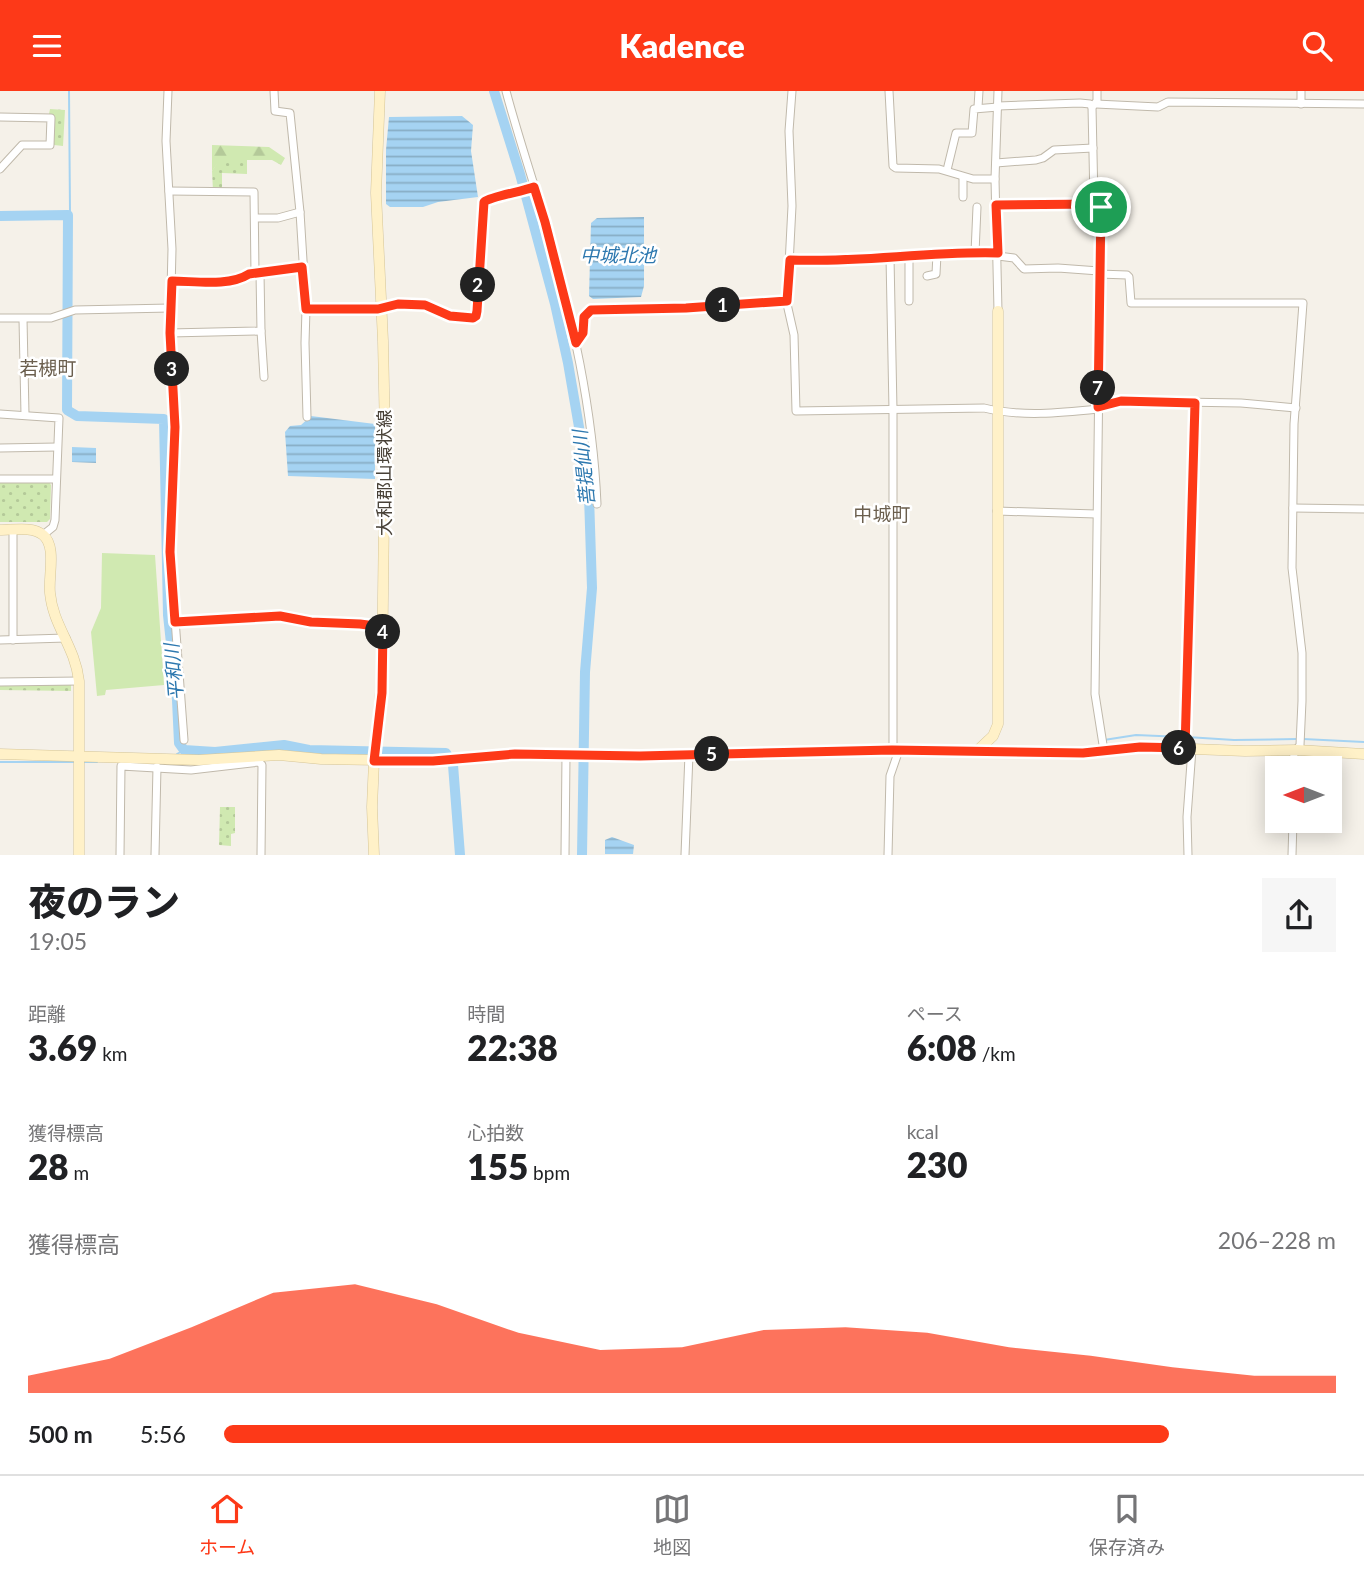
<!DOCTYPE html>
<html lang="ja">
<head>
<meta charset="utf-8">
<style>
  body { margin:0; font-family:Lato,"Noto Sans JP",sans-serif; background:#f6f6f6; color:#202124; height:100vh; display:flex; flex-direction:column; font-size:26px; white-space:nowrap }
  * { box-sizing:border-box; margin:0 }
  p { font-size:23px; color:#757577 }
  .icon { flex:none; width:38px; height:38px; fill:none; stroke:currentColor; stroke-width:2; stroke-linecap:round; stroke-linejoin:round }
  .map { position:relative; height:764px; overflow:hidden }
  .panel { display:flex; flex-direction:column; background:#fff; flex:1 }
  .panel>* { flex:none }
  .needle { width:46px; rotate:270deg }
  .tools { position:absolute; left:1265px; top:665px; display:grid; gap:14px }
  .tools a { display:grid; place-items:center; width:77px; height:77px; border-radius:0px; background:#fff; box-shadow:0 4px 18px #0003; font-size:35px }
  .pin { position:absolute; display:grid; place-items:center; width:60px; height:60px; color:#fff; margin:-30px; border:4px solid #fff; border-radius:50%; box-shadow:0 2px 7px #0007 }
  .km { position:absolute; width:35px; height:35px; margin:-18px; border-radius:50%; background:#222; color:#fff; font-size:19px; line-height:35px; text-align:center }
  .round { display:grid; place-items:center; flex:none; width:74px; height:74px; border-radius:0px; background:#f6f6f6 }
  .head { display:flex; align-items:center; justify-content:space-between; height:119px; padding:0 28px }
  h1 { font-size:38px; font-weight:800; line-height:52px }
  .figures { display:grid; grid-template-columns:repeat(3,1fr); gap:10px; height:119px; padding:7px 28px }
  .figures div { display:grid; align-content:center }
  .figures b { font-size:35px; font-weight:800 }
  .figures small { font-size:19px; font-weight:400 }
  .figures p { font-size:19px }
  .chart { height:196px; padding:14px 28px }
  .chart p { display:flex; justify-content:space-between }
  .chart svg { width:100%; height:126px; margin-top:7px; fill:#fd3918; opacity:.7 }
  ul { padding:0 28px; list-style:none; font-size:23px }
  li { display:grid; grid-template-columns:112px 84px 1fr; align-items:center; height:52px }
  li i { height:18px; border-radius:9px; background:#fd3918 }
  header { display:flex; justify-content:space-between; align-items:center; height:91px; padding:0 28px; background:#fd3918; color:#fff; font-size:32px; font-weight:800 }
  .tabs { display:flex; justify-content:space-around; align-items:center; height:98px; border-top:2px solid #e0e0e0; background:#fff; font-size:19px; color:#757577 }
  .tabs a { display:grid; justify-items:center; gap:4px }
  .tabs .selected { color:#fd3918 }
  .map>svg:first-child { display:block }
</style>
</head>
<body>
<header><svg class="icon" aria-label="menu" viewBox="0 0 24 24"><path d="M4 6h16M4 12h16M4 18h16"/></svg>Kadence<svg class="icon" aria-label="search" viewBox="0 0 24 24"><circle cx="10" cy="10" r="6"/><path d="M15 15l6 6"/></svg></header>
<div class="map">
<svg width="1364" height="764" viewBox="0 0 1364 764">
  <defs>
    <pattern id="grass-dots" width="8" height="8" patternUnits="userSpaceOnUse" patternTransform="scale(1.75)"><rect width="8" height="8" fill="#d0e9b1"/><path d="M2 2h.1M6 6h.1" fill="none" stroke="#b4c999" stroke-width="1.8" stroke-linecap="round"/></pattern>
    <pattern id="forest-firs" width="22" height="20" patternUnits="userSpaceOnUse" patternTransform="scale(1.75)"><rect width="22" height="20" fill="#d0e9b1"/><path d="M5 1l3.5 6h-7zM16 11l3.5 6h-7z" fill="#b4c999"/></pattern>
    <pattern id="water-rules" width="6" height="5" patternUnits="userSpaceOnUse" patternTransform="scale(1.75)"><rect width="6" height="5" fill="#a5d3f2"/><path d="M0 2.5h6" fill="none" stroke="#88adc5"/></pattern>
  </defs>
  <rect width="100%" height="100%" fill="#f5f1e9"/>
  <g fill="url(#grass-dots)">
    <path d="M50,18L65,19L63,55L54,54V24L49,23Z"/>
    <path d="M219,69H247V83L222,82V100H213L212,80Z"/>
    <path d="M0,391H49L51,394L50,428L47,431H0Z"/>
    <path d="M0,594H71V600L0,599Z"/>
    <path d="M220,716H235V742L231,743V755L219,754Z"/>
  </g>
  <path fill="url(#forest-firs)" d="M212,54L269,56L285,67L281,74L272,69H220L212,80Z"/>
  <path fill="#d0e9b1" d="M102,462L155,464L164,594L106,599L105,604L97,605L91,541L101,517Z"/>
  <g fill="url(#water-rules)">
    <path d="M462,25L473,34L471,60L478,106L438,111L423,116H390L386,113V59L389,26Z"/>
    <path d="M644,126V195L641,206L593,208L589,205L591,132L597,127Z"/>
    <path d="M311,325L375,333V388L288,385L285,341L290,335L301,334Z"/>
    <path d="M72,356L96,357V372L72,371Z"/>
    <path d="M612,746L634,754L633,763H605V749Z"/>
  </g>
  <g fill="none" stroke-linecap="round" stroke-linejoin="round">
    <g stroke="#a5d3f2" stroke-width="2">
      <path d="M68,124L70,120L69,0"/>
      <path d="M1187,646L1234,649L1297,648"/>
      <path d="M1303,648L1364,651"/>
      <path d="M1104,649L1136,644L1182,646"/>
      <path d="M177,663L184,659"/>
      <path d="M0,671H76"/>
      <path d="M82,671H97"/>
    </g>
    <g stroke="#a5d3f2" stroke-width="10">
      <path d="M494,0L520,83L555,213L568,272L584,365L589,405L592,497L585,581L582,764"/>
      <path d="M0,125L68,124L67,319L77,325L164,328L168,524L177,609L179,652L184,659L215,661L284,654L309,659L446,662L453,674L460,764"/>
    </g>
    <defs>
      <g id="street">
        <path d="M168,0L166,50L172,158L170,242L175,336L170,461L184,649"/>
        <path d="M274,0L275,20L290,22L300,121L306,218L378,217L398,213L432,216L450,225H476L484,111C491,105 522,101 534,96"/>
        <path d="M506,0C518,45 533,89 546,134C572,225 593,318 597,413"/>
        <path d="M792,0L789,40L792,115L787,213L794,244L796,320L984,317C1021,326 1060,322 1098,318"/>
        <path d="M889,0L893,75L896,77L939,78L973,88H995"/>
        <path d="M1097,0V10L1092,16L1094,110L1101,115L1095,603L1104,660"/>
        <path d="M1096,13L1158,16L1168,11L1364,13"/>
        <path d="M1301,13V0"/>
        <path d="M998,15L1080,12L1090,13L1092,16"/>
        <path d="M978,16L979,0"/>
        <path d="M0,26L51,27L50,54H22L0,78"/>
        <path d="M996,72L1036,69L1043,67L1054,59L1093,57"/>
        <path d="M947,79L956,42H972L974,18L998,16"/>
        <path d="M169,100L254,101L255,183"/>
        <path d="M963,106V86"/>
        <path d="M996,114L1097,113"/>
        <path d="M255,127H278L300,121"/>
        <path d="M975,162L977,116"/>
        <path d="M998,165L1014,167L1024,178L1058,177L1099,180"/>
        <path d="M890,166L893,319V659"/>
        <path d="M790,169C859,172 928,160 998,161"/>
        <path d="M1099,183L1127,184L1129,186L1131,212H1303L1294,333L1292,477L1302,562V610L1300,654L1294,662L1293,677"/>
        <path d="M927,185L936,183L937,163"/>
        <path d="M172,190C194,190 229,196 249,183L302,176"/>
        <path d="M909,210V166"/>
        <path d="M306,218L305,252L307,326"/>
        <path d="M998,220L995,88L998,0"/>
        <path d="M0,227H51L75,219L170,217"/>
        <path d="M23,228L25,324"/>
        <path d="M261,240L264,286"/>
        <path d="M170,242L261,240L260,182"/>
        <path d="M576,252L583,242L584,226L591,219L686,217L787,210"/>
        <path d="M1098,316L1121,310L1241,312L1296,317"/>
        <path d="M0,323L59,327L55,429L53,436L43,444"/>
        <path d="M0,357L57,356"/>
        <path d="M0,388H56"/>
        <path d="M1293,417L1364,418"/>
        <path d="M997,420L1096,423"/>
        <path d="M175,531L280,525L311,531L383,536"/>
        <path d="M0,549L66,547"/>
        <path d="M13,549V439"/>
        <path d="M0,591L79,590"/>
        <path d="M1185,657L1195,312"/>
        <path d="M120,764L121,675L191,679L259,671L262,674L261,764"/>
        <path d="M155,764L157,676"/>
        <path d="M565,764L566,664"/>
        <path d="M685,764L689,663"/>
        <path d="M888,764L890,685L899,659"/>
        <path d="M1188,764L1187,726L1192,658"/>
        <path d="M1292,764L1293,730"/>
      </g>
      <g id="secondary">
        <path d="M0,439C13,439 33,435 43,444C57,455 48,486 50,502C53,535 75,555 79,590V764"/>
        <path d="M978,659L993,645L998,633V220"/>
        <path d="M0,663L199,669L279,664L321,668L433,670L515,663L640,665L893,659L1083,662L1140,656L1245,660L1297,659L1364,663"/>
        <path d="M374,764L372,716L374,670L382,586L385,344L383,250L376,102L380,0"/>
      </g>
    </defs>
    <use href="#street" stroke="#c0b9ab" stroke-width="9"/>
    <use href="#secondary" stroke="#d5c598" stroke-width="11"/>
    <use href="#street" stroke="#fff" stroke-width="7"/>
    <use href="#secondary" stroke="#fff1c8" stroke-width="10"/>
  </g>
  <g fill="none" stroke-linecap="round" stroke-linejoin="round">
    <defs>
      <path id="route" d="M534,96L545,131L576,252L583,242L584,226L591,219L686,217L787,210L790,169C859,172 928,160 998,162L996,114L1097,113L1101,116L1098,316L1121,310L1195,312L1185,657L1140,656L1083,662L892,659L640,665L515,663L433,670H374L382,602L383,536L360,533L311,531L280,525L175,531L170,461L175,336L170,242L172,190C194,190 229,196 249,183L302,176L306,218H378L398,213L425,214L450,225L473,227L476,225L477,220L484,111C492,105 521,101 534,96Z"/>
    </defs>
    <use href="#route" stroke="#fff" stroke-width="14"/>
    <use href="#route" stroke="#fd3918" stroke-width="9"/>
  </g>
  <g text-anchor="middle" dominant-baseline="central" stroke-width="5" stroke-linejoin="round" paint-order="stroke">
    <g font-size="18" fill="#484137" stroke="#fff">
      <text transform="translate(384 382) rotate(-90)">大和郡山環状線</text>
    </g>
    <g font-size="19" font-style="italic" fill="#2d78af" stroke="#fff">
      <text x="618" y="163">中城北池</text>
      <text transform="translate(583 377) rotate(-96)">菩提仙川</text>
      <text transform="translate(173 581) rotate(-95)">平和川</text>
    </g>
    <g font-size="19" fill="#6b5f4e" stroke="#fff">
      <text x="48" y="276">若槻町</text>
      <text x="882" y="422">中城町</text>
    </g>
  </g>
</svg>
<div class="tools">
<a><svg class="needle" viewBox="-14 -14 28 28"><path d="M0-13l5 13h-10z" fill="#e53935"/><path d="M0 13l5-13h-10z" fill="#757577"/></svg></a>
</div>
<div class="pin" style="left:1101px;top:116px;background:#1e9e55"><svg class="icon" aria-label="arrive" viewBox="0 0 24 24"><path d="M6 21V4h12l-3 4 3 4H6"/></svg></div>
<b class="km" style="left:723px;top:214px">1</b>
<b class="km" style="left:478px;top:194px">2</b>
<b class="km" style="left:172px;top:278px">3</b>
<b class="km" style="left:383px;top:541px">4</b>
<b class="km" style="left:712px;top:663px">5</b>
<b class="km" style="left:1179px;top:657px">6</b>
<b class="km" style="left:1098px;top:297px">7</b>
</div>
<section class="panel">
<div class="head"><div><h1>夜のラン</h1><p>19:05</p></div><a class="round"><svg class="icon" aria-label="share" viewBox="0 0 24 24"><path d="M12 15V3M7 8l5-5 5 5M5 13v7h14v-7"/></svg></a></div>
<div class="figures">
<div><p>距離</p><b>3.69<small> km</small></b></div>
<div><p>時間</p><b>22:38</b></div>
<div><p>ペース</p><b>6:08<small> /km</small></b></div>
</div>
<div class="figures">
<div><p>獲得標高</p><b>28<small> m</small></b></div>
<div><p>心拍数</p><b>155<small> bpm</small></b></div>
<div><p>kcal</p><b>230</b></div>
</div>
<div class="chart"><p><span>獲得標高</span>206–228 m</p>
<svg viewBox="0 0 160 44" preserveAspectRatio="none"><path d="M0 44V38L10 32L20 21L30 9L40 6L50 13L60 23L70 29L80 28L90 22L100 21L110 23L120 28L130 31L140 35L150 38L160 38V44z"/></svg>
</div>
<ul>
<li><b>500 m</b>5:56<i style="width:85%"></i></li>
</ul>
</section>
<nav class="tabs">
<a class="selected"><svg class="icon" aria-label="home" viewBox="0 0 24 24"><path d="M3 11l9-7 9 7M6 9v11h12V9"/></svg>ホーム</a>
<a><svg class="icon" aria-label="map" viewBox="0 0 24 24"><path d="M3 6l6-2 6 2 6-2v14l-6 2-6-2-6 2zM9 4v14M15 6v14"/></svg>地図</a>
<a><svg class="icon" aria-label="saved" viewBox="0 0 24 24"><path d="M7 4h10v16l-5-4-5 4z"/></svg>保存済み</a>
</nav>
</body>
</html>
